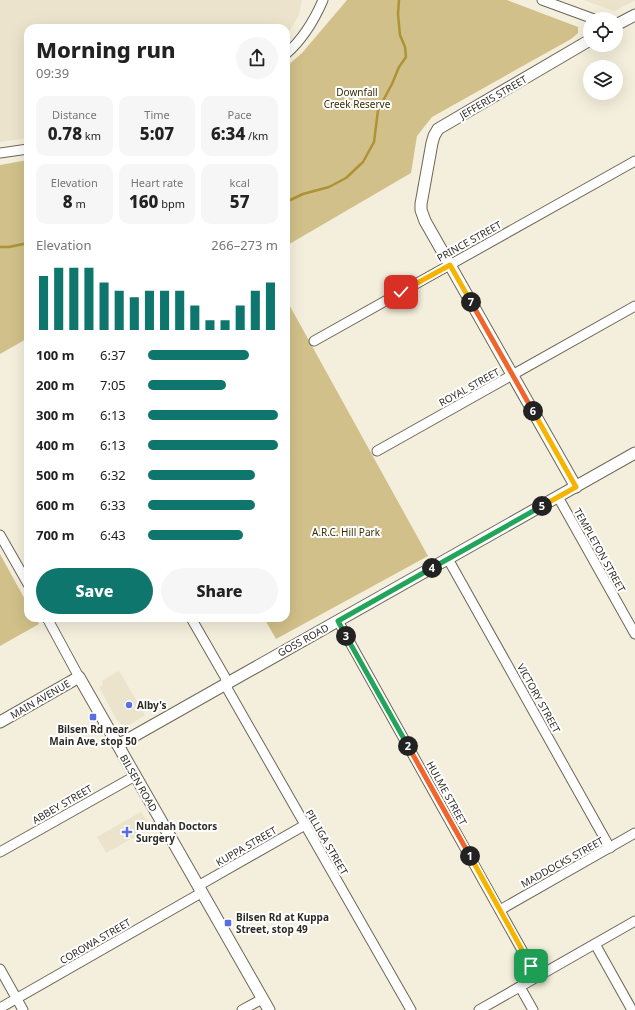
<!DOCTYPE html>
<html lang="en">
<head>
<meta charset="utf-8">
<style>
  body { margin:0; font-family:"Noto Sans",sans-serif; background:#f6f6f6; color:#222; height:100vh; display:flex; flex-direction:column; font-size:15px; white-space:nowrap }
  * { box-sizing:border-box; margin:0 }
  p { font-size:13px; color:#767676 }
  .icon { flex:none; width:22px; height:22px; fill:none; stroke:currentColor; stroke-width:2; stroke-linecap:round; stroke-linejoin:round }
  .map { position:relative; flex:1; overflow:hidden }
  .sheet { position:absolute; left:24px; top:24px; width:266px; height:598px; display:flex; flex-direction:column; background:#fff; border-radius:12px; box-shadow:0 4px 16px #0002 }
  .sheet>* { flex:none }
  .buttons { position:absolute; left:583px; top:12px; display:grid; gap:8px }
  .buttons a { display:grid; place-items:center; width:40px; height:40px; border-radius:50%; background:#fff; box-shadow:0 4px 16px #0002; font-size:20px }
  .pin { position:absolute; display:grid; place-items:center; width:34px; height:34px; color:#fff; margin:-17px; border-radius:8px; box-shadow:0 2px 6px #0006 }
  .km { position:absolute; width:20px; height:20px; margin:-10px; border-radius:50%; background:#222; color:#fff; font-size:11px; line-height:20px; text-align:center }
  .round { display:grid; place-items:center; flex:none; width:42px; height:42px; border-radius:21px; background:#f6f6f6 }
  .overview { display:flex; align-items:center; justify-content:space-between; height:68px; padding:0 12px }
  h1 { font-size:22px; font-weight:800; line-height:30px }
  .metrics { display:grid; grid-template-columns:repeat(3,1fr); gap:6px; height:68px; padding:4px 12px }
  .metrics div { display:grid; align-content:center; border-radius:10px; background:#f6f6f6; text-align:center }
  .metrics b { font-size:17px; font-weight:800 }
  .metrics small { font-size:11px; font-weight:400 }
  .metrics p { font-size:11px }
  .chart { height:112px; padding:8px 12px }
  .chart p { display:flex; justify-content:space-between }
  .chart svg { width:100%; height:72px; margin-top:4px; stroke:#0f766e; stroke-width:6 }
  .primary-button { display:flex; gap:8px; margin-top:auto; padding:8px 12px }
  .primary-button a { flex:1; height:46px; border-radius:24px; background:#0f766e; color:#fff; font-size:16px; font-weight:800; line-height:46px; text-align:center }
  .primary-button a+a { background:#f6f6f6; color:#222 }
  ul { padding:0 12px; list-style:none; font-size:13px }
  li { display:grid; grid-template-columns:64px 48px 1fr; align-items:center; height:30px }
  li i { height:10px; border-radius:5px; background:#0f766e }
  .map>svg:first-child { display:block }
</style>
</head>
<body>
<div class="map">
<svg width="635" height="1010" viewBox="0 0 635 1010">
  <rect width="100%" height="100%" fill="#f4eedc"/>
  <g fill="#ebe3cb">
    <path d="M0,0H302L299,15L286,37V28H28V138L0,142Z"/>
    <path d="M583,0H635L615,11Z"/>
    <path d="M119,671L145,715L129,725H124L120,724L117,720L99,687L103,685L102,681Z"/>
    <path d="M141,812L151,828L106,853L97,837Z"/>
  </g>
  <g fill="#d1c089">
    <path d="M347,0H507L578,27V33L571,39L432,117L417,136L411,173L286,246V67L302,53Z"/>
    <path d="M28,160V338L0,354V165Z"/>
    <path d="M286,299L428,556L276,639L264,618H286Z"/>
    <path d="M0,554L28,605V618H35L39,624L0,646Z"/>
  </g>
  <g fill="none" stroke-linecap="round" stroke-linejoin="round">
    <g stroke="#ae9336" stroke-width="2.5">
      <path d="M286,202L303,194L329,187L346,178L363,162L374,142L378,110L392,84L399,67L406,57L405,47L400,35L398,14L399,0"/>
      <path d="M0,247H9L28,243"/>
    </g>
    <defs>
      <g id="minor">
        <path d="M542,0L594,19"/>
        <path d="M286,54C303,39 314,21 323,0"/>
        <path d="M0,153L28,149"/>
        <path d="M314,341L635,161"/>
        <path d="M377,451L635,306"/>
        <path d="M558,497L635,634"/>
        <path d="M0,535L28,584"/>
        <path d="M448,559L610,848"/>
        <path d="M47,618L79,677"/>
        <path d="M191,618L225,677L228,690L411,1010"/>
        <path d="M338,621L537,977"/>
        <path d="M0,852L135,776"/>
        <path d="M198,886L305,825"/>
        <path d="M500,910L635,833"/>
        <path d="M595,944L632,1010"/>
        <path d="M0,969L23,1010"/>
        <path d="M520,987L533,1010"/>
        <path d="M0,1008L201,893"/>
        <path d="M242,1010L262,999"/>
        <path d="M479,1010L635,921"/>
      </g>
      <g id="tertiary">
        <path d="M616,25L635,15"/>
        <path d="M576,487L425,221L421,210V204L432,143L434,136L438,129L590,40"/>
        <path d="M0,722L79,677L269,1010"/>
        <path d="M118,745L635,453"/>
      </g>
    </defs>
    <use href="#minor" stroke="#6c6757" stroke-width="11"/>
    <use href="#tertiary" stroke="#6c6757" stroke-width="13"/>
    <use href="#minor" stroke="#fff" stroke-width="9"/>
    <use href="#tertiary" stroke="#fff" stroke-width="11"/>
  </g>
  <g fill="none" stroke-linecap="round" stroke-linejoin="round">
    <defs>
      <path id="split-1" d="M470,856L531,966"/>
      <path id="split-2" d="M408,746L470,856"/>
      <path id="split-3" d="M346,636L408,746"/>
      <path id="split-4" d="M346,636L338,621L432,568"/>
      <path id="split-5" d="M432,568L542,506"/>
      <path id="split-6" d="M533,411L576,487L542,506"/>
      <path id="split-7" d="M471,302L533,411"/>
      <path id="split-8" d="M401,292L450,265L471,302"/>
    </defs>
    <use href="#split-1" stroke="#fff" stroke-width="8"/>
    <use href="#split-2" stroke="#fff" stroke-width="8"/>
    <use href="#split-3" stroke="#fff" stroke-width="8"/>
    <use href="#split-4" stroke="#fff" stroke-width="8"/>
    <use href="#split-5" stroke="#fff" stroke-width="8"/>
    <use href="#split-6" stroke="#fff" stroke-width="8"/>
    <use href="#split-7" stroke="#fff" stroke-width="8"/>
    <use href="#split-8" stroke="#fff" stroke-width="8"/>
    <use href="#split-1" stroke="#f5b400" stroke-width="5"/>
    <use href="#split-2" stroke="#f0652b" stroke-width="5"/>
    <use href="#split-3" stroke="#22a559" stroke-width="5"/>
    <use href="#split-4" stroke="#22a559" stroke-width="5"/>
    <use href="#split-5" stroke="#22a559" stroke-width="5"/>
    <use href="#split-6" stroke="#f5b400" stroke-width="5"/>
    <use href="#split-7" stroke="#f0652b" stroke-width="5"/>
    <use href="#split-8" stroke="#f5b400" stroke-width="5"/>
  </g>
  <g fill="#5a6ee4" stroke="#fff" stroke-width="1.5">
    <circle cx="129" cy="705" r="4"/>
    <rect x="89" y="713" width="8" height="8" rx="2"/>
    <path d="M125 826h4v4h4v4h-4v4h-4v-4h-4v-4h4z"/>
    <rect x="224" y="919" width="8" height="8" rx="2"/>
  </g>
  <g text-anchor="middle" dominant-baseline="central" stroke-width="4" stroke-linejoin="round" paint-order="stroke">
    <g font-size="10" fill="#382d04" stroke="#fff">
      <text x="357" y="92">Downfall<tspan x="357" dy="12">Creek Reserve</tspan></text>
      <text x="346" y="532">A.R.C. Hill Park</text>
    </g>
    <g font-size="10" fill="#2d2b24" stroke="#fff">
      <text transform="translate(493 97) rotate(-30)">JEFFERIS STREET</text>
      <text transform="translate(469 241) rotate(-29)">PRINCE STREET</text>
      <text transform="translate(469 387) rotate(-29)">ROYAL STREET</text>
      <text transform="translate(600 550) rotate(61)">TEMPLETON STREET</text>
      <text transform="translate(303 640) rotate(-29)">GOSS ROAD</text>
      <text transform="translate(539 698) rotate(61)">VICTORY STREET</text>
      <text transform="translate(40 699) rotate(-30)">MAIN AVENUE</text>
      <text transform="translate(139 783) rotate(60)">BILSEN ROAD</text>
      <text transform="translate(447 793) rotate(61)">HULME STREET</text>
      <text transform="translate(62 804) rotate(-30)">ABBEY STREET</text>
      <text transform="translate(327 842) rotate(60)">PILLIGA STREET</text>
      <text transform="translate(246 846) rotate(-30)">KUPPA STREET</text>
      <text transform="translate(562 862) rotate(-29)">MADDOCKS STREET</text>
      <text transform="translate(95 941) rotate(-30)">COROWA STREET</text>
    </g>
    <g font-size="10" font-weight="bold" fill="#2d2b24" stroke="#fff" text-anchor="start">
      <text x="137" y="705">Alby's</text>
      <text x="93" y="729" text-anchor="middle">Bilsen Rd near<tspan x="93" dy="12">Main Ave, stop 50</tspan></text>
      <text x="136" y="826">Nundah Doctors<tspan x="136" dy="12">Surgery</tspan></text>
      <text x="236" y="917">Bilsen Rd at Kuppa<tspan x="236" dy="12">Street, stop 49</tspan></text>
    </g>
  </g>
</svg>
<div class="buttons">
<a><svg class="icon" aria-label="locate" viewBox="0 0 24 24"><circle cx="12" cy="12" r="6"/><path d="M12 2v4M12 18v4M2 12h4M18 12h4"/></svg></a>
<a><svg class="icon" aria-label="layers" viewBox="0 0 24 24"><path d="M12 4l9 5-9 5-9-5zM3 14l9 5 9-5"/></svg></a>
</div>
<div class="pin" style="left:531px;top:966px;background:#1e9e55"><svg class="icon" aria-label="arrive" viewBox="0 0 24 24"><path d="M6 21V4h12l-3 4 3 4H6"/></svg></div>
<div class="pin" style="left:401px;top:292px;background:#d93025"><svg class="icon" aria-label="check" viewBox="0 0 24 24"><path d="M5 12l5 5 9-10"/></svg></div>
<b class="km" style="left:470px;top:856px">1</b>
<b class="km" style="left:408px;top:746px">2</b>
<b class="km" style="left:346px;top:636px">3</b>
<b class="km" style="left:432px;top:568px">4</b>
<b class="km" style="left:542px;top:506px">5</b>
<b class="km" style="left:533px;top:411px">6</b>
<b class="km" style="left:471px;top:302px">7</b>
<section class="sheet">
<div class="overview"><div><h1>Morning run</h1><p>09:39</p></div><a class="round"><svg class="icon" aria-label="share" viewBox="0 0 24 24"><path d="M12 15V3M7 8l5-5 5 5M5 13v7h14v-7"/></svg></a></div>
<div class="metrics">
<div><p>Distance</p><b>0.78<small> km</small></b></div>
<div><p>Time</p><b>5:07</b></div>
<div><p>Pace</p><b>6:34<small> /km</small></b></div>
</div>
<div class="metrics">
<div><p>Elevation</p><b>8<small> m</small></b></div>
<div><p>Heart rate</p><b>160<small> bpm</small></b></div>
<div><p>kcal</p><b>57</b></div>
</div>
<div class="chart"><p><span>Elevation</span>266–273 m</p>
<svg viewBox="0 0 160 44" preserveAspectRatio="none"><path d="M5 44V11M15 44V6M25 44V6M35 44V6M45 44V15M55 44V20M65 44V24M75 44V20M85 44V20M95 44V20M105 44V29M115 44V38M125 44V38M135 44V29M145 44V20M155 44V15"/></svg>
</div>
<ul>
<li><b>100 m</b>6:37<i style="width:78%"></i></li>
<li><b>200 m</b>7:05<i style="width:60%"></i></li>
<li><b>300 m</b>6:13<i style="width:100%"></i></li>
<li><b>400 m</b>6:13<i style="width:100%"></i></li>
<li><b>500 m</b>6:32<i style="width:82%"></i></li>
<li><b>600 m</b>6:33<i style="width:82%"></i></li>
<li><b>700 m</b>6:43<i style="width:73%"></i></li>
</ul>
<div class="primary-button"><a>Save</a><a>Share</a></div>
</section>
</div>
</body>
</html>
